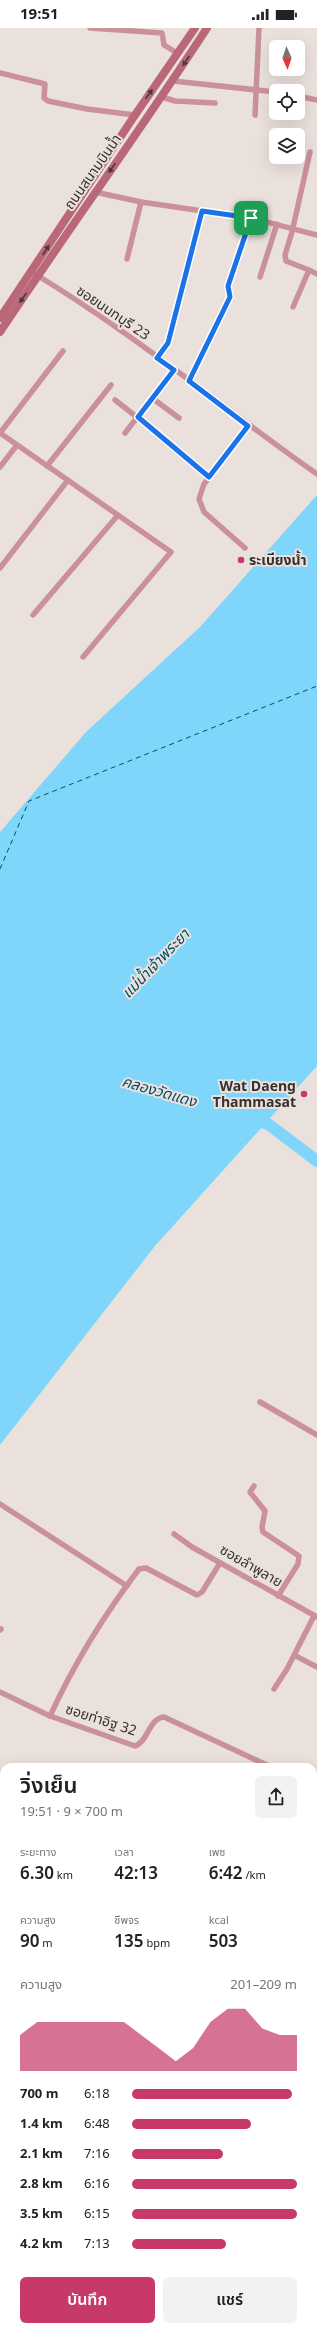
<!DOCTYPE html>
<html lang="th">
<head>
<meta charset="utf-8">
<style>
  body { margin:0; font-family:Georgia,"Noto Sans Thai",serif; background:#f2f2f2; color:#222; height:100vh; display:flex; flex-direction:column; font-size:15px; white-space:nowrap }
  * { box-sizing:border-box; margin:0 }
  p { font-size:13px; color:#767676 }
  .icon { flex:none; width:22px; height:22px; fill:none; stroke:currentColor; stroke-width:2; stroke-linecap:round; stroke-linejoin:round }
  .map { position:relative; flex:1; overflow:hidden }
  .side { position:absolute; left:0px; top:1735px; width:317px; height:568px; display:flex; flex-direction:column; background:#fff; border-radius:12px 12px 0 0; box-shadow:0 4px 16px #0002 }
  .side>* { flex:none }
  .needle { width:26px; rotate:177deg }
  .tools { position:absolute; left:269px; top:12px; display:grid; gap:8px }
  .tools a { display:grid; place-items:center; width:36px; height:36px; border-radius:6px; background:#fff; box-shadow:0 4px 16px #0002; font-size:20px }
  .pin { position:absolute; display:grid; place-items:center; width:34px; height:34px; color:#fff; margin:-17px; border-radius:8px; box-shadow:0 2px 6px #0006 }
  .round { display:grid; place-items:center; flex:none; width:42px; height:42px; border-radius:6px; background:#f2f2f2 }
  .head { display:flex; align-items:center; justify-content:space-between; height:68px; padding:0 20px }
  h1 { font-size:22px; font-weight:600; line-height:30px }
  .metrics { display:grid; grid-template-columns:repeat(3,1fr); gap:6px; height:68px; padding:4px 20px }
  .metrics div { display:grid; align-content:center }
  .metrics b { font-size:17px; font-weight:600 }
  .metrics small { font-size:11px; font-weight:400 }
  .metrics p { font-size:11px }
  .chart { height:112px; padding:8px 20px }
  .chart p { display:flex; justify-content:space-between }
  .chart svg { width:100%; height:72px; margin-top:4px; fill:#c63969; opacity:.7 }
  .action { display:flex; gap:8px; margin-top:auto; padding:8px 20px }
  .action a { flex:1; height:46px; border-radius:6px; background:#c63969; color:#fff; font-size:16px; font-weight:600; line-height:46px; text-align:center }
  .action a+a { background:#f2f2f2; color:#222 }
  ul { padding:0 20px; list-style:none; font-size:13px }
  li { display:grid; grid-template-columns:64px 48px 1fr; align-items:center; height:30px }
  li i { height:10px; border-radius:5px; background:#c63969 }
  .status { display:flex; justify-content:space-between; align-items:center; height:28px; padding:0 20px; background:#fff; direction:ltr }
  .status svg { height:11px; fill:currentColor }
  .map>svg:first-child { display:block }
</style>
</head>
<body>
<div class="status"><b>19:51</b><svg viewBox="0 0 49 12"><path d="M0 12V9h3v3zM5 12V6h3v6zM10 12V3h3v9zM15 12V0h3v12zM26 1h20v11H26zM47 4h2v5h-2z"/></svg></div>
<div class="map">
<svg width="317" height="2303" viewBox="0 0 317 2303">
  <rect width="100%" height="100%" fill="#eae1dd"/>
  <path fill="#80d5fb" d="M317,467V1038L155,1218L0,1417V804L86,704L200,599Z"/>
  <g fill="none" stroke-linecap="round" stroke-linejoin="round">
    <path stroke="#80d5fb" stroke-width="12" d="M250,1090L268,1096L317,1133"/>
    <path stroke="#024e67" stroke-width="1" stroke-dasharray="5 4" stroke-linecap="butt" d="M0,841L29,773L317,658"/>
    <g stroke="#cb919a" stroke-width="5.5">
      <path d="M90,0L162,5L164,17L177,25"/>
      <path d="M0,45L45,56L44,70L48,73L87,81L135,87"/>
      <path d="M173,53L276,64"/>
      <path d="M298,68L317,72"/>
      <path d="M162,69L175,73L215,75"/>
      <path d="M255,87L259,0"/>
      <path d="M95,164L141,174L251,190L317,207"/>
      <path d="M127,231L141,174"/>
      <path d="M309,242L317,246"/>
      <path d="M35,246C134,306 223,380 317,446"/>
      <path d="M260,249L277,196"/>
      <path d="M293,279L309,242L286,233L285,227L292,204L310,124"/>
      <path d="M157,330L168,315L202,183"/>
      <path d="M189,353L231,269L228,258L251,190"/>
      <path d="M152,370L179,390"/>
      <path d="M115,372C148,397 177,424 209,449"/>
      <path d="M0,405L171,524L83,629"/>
      <path d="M0,405L63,323"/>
      <path d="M125,405L174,342"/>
      <path d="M47,438L111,357"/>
      <path d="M0,439L17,417"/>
      <path d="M245,520L204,484L199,471L204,456L248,398"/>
      <path d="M0,540L68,452"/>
      <path d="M33,587L118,487"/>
      <path d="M260,1374L317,1407"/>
      <path d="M254,1458L250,1464L265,1483L262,1499L263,1504L299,1528L298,1536L278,1568"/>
      <path d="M0,1476L127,1558"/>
      <path d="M174,1506L192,1519L317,1589"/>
      <path d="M0,1602L1,1601"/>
      <path d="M294,1627L317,1639"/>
      <path d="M274,1661L287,1641L314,1588"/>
      <path d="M0,1664L50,1688L135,1718C148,1714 149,1690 164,1689L271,1739"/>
      <path d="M50,1688C74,1636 104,1587 139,1541L146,1540L197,1567L202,1564L220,1535"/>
      <path d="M313,1754L317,1756"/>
      <path d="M313,1990L317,1989"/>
      <path d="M313,2139L317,2137"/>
      <path d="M0,2168L4,2166"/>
      <path d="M0,2249L4,2259"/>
      <path d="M23,2299L25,2303"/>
      <path d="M93,2299L96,2303"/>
      <path d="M33,2303L41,2299"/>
    </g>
    <g stroke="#ba6777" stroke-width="8">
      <path d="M0,290L135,87L195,0"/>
      <path d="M0,304C68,202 140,103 207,0"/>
    </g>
  </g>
  <defs><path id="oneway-solid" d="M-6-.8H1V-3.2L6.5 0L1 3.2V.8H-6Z"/></defs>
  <g fill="#49393a">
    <use href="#oneway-solid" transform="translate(186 33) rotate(123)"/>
    <use href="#oneway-solid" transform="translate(149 66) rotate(-55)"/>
    <use href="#oneway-solid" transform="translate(112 140) rotate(125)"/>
    <use href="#oneway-solid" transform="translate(46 222) rotate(-57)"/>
    <use href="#oneway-solid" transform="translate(23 270) rotate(125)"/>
  </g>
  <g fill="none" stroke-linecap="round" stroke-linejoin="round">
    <defs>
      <path id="route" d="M202,183L251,190L228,258L230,269L189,353L248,398L209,449L138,389L174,342L157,330L168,315Z"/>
    </defs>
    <use href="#route" stroke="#fff" stroke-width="8"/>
    <use href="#route" stroke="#1a73e8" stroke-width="5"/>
  </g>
  <g fill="#c63969" stroke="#eae1dd" stroke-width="1.5">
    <circle cx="241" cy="532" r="4"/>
    <circle cx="304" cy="1066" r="4"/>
  </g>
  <g text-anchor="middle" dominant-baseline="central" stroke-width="4" stroke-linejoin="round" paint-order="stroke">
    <g font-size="14" fill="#35312f" stroke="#eae1dd">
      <text transform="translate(93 144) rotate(-55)">ถนนสนามบินน้ำ</text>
      <text transform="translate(113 285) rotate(34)">ซอยนนทบุรี 23</text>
      <text transform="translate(251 1538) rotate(30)">ซอยลำพูลาย</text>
      <text transform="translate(101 1692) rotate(18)">ซอยท่าอิฐ 32</text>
    </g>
    <g font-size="14" font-weight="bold" fill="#35312f" stroke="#eae1dd" text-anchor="start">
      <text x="249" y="532">ระเบียงน้ำ</text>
      <text x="296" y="1058" text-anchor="end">Wat Daeng<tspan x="296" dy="16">Thammasat</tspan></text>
    </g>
    <g font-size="15" font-style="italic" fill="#024e67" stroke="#eae1dd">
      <text transform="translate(156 936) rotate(-46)">แม่น้ำเจ้าพระยา</text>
      <text transform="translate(159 1064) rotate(16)">คลองวัดแดง</text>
    </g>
  </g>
</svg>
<div class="tools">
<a><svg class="needle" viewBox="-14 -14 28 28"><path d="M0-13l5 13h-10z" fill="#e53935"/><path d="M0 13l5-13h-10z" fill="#767676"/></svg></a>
<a><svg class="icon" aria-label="locate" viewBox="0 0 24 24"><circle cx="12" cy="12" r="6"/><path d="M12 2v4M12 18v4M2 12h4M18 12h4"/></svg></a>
<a><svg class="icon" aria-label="layers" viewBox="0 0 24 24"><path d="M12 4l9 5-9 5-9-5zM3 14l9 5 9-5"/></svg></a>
</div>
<div class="pin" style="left:251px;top:190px;background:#1e9e55"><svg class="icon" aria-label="arrive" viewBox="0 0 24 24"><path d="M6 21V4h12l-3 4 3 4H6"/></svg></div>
<section class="side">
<div class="head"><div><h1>วิ่งเย็น</h1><p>19:51 · 9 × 700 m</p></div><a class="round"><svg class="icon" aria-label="share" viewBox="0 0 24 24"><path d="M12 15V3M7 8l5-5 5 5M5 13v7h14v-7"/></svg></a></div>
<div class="metrics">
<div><p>ระยะทาง</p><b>6.30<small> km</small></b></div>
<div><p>เวลา</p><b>42:13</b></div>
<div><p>เพซ</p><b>6:42<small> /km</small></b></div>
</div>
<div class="metrics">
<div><p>ความสูง</p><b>90<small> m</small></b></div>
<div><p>ชีพจร</p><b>135<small> bpm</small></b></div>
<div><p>kcal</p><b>503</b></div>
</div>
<div class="chart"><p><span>ความสูง</span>201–209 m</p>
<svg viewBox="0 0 160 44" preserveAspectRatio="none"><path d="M0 44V22L10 14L20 14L30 14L40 14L50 14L60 14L70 22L80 30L90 38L100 30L110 14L120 6L130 6L140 18L150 22L160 22V44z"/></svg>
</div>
<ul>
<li><b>700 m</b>6:18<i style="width:97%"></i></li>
<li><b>1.4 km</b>6:48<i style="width:72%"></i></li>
<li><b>2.1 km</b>7:16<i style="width:55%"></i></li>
<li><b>2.8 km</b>6:16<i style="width:100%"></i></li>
<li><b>3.5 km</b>6:15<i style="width:100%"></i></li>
<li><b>4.2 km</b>7:13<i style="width:57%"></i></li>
</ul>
<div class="action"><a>บันทึก</a><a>แชร์</a></div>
</section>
</div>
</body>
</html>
